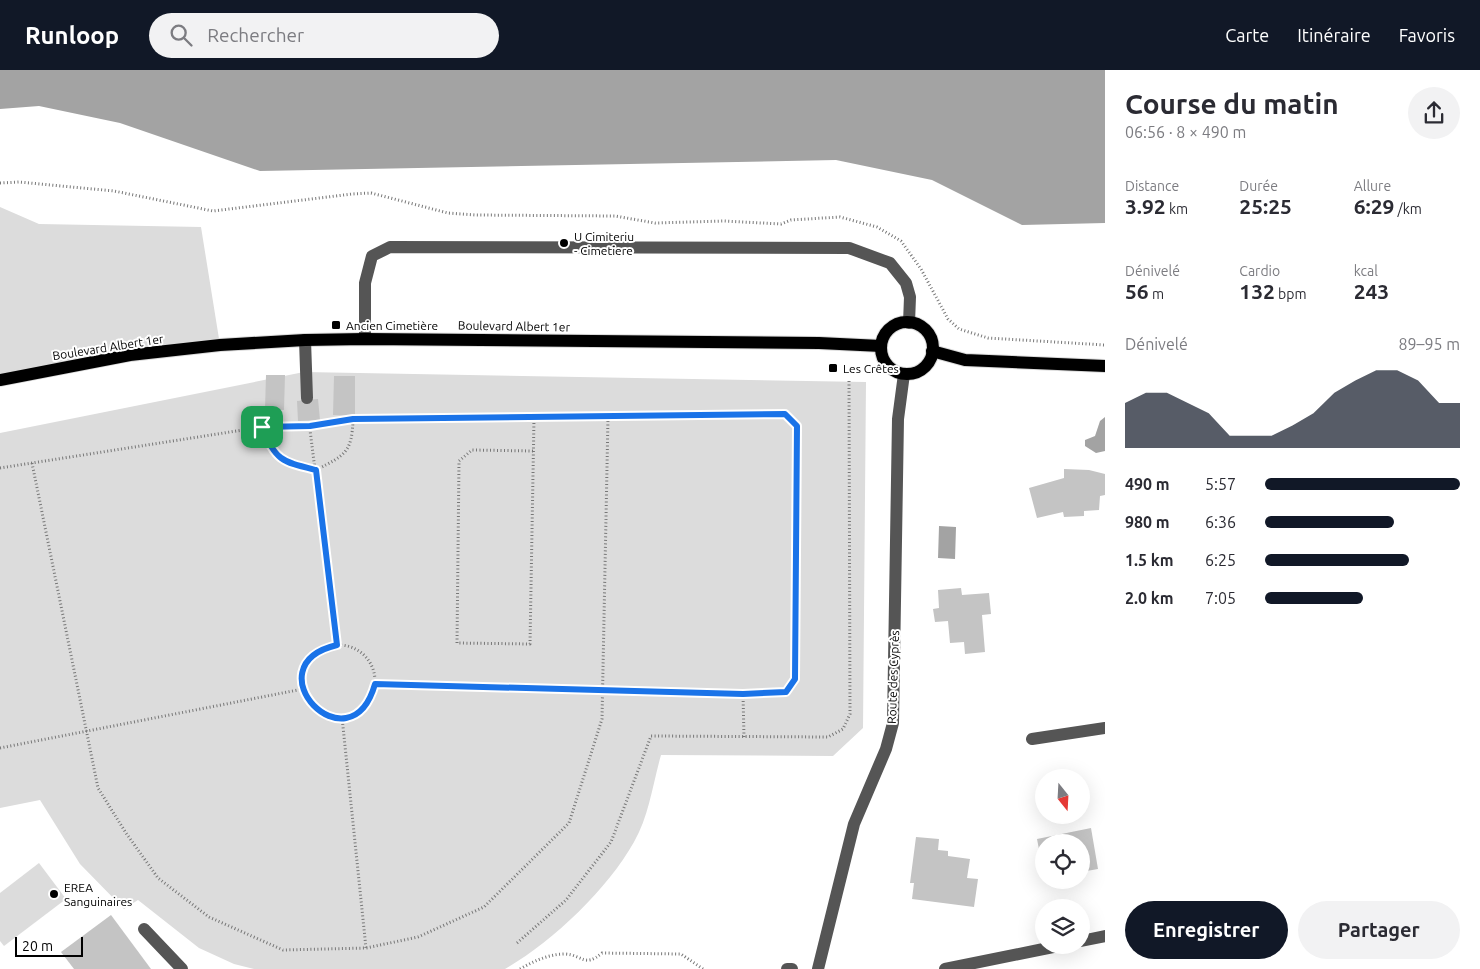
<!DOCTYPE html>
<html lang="fr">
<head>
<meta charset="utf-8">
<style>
  body { margin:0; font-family:Ubuntu,sans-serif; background:#f2f2f3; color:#2b2b33; height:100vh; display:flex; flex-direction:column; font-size:19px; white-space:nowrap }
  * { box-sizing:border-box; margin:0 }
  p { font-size:16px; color:#7c7c81 }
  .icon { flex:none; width:28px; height:28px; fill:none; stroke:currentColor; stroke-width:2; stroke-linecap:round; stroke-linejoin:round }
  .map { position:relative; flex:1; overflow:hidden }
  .details { display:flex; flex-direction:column; background:#fff; width:375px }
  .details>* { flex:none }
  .needle { width:32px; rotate:162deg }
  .buttons { position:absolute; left:1035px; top:699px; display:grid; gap:10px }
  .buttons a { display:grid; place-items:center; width:55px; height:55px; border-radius:50%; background:#fff; box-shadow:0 5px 20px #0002; font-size:25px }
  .scale { position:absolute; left:15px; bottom:12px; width:68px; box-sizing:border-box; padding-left:5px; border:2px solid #000; border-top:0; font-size:14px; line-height:18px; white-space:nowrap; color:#000; -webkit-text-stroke:4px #fff; paint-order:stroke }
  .pin { position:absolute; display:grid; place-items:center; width:42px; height:42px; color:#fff; margin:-21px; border-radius:10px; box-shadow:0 2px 8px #0006 }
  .round { display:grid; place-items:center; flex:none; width:52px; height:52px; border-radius:26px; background:#f2f2f3 }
  .overview { display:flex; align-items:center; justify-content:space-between; height:85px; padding:0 20px }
  h1 { font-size:28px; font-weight:700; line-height:38px }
  .figures { display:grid; grid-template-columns:repeat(3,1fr); gap:8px; height:85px; padding:5px 20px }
  .figures div { display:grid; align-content:center }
  .figures b { font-size:21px; font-weight:700 }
  .figures small { font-size:14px; font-weight:400 }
  .figures p { font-size:14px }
  .chart { height:140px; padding:10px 20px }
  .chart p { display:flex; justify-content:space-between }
  .chart svg { width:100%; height:90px; margin-top:5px; fill:#111827; opacity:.7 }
  .button { display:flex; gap:10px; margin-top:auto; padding:10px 20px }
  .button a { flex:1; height:58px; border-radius:30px; background:#111827; color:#fff; font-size:20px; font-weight:700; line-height:58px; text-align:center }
  .button a+a { background:#f2f2f3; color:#2b2b33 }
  ul { padding:0 20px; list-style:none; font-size:16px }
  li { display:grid; grid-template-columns:80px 60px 1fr; align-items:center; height:38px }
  li i { height:12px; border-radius:6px; background:#111827 }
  header { display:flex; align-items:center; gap:30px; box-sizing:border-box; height:70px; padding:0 25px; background:#111827; color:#fff }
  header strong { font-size:24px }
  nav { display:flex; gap:28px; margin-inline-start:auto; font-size:18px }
  .search { width:350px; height:45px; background:#f2f2f3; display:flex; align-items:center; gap:12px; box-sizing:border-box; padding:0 18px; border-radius:28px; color:#7c7c81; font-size:19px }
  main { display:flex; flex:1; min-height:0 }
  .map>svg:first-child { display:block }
</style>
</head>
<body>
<header>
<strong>Runloop</strong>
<div class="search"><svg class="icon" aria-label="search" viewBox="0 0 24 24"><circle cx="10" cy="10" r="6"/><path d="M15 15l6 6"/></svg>Rechercher</div>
<nav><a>Carte</a><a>Itinéraire</a><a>Favoris</a></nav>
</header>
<main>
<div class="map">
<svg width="1105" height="899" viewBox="0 0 1105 899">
  <rect width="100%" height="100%" fill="#fff"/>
  <g fill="#dcdcdc">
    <path d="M0,137L39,154L201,157L220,275L0,310Z"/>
    <path d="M304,302L866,312L863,658L833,686L661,685C653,713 649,746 634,772C607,820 552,872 505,899H254L234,894L199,878L138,830L124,839L80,794L40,730L0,738V363Z"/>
    <path d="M39,793L66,829L4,876L0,871V823Z"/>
  </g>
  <g fill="#a3a3a3">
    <path d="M0,0H1105V153L1022,155L932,110L836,90L260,101L120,53L39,36L0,39Z"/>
    <path d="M1105,347V381L1096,383L1085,376V370L1095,366L1100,351Z"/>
    <path d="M939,456L956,457L955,489L938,488Z"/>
  </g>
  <g fill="#c4c4c4">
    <path d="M266,305H285L284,340L265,339Z"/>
    <path d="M334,306H355V346L333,345Z"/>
    <path d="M318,329L320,350L298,351L297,331Z"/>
    <path d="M1064,399L1089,400L1105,404V425L1100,426L1099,440L1084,441V446L1064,447L1063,442L1037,448L1029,418L1064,408Z"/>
    <path d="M961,518L962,525L989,523L991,544L982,545L985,582L965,584L964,572L950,573L948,551L935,552L933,539L939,538L938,520Z"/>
    <path d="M1091,758L1098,799L1081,802V772H1044L1043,800L1037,769Z"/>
    <path d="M916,767L939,769L938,780L948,781V786L970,789L967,808L978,809L974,837L912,829L914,813H910Z"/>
    <path d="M111,845L151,899H74L61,882Z"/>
  </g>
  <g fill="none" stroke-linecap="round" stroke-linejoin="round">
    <defs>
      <g id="major">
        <circle cx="907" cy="278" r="26"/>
        <path d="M932,281L965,290L1105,296"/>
        <path d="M0,310L130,285L220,275L305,270L365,269L819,273L881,276"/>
      </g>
    </defs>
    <use href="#major" stroke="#dbdbdb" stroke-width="14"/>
    <g stroke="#777" stroke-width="3" stroke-dasharray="1 2.5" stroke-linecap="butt">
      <path d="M0,113L19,112L114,121L213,141L352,124L371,123L448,143L476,145L615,146L655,153L724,151L781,154L791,150L840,147L877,157L901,171L921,199L948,249L959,259L988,268L1105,275"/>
      <path d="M309,352L337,575"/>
      <path d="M262,357C275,390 283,392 316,400C345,385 352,383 353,349"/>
      <path d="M533,381L472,380L459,391L457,573L530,574L534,348"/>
      <path d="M32,393L98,718L126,763L158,808L209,847L283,880L366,878L418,867L484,837L569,753L602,649L608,347"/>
      <path d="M0,398L262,357L310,356L353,349L785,344L797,356L795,609L786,622L743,624L375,614"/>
      <circle cx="339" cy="611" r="36"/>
      <path d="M743,624L744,667"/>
      <path d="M342,647L366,878"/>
      <path d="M0,678L303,619"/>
      <path d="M517,873L566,830L611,772L651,666L828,667L843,659L850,644L849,311"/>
      <path d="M520,899C534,891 549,884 565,884C583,885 584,898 602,883L681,884L703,899"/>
    </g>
    <g stroke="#555" stroke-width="12">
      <path d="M365,269V213L372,186L390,177L849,178L890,193L906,213L910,227L909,253"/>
      <path d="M305,270L307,328"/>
      <path d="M1032,669L1105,658"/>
      <path d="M144,859L182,899"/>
      <path d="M1081,871L1105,866"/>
      <path d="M787,899H792"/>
      <path d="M818,899L854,754L886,679L893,653L898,349L904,304"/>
      <path d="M945,899L1063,875"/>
    </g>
    <use href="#major" stroke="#000" stroke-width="12"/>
  </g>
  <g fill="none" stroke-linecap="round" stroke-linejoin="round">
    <defs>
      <path id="route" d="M785,344L797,356L795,609L786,622L743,624L375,614C350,702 249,596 337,575L316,400C283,392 275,391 262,357L310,356L353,349Z"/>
    </defs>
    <use href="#route" stroke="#fff" stroke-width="10"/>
    <use href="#route" stroke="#1a73e8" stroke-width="6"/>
  </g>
  <g fill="#000" stroke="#fff" stroke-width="2">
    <circle cx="564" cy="173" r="5"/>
    <rect x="331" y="250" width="10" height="10" rx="2.5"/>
    <rect x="828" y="293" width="10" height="10" rx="2.5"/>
    <circle cx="54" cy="824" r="5"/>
  </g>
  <g text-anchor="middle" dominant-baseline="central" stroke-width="4" stroke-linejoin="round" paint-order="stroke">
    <g font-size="12" fill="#000" stroke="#fff" text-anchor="start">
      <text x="574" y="166">U Cimiteriu<tspan x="574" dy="14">- Cimetiere</tspan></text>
      <text x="346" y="255">Ancien Cimetière</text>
      <text x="843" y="298">Les Crêtes</text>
      <text x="64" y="817">EREA<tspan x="64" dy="14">Sanguinaires</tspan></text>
    </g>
    <g font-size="12" fill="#000" stroke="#fff">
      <text transform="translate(514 256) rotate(1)">Boulevard Albert 1er</text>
      <text transform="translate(108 277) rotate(-9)">Boulevard Albert 1er</text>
      <text transform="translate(893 607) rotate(-88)">Route des Cyprès</text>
    </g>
  </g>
</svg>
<div class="buttons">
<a><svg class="needle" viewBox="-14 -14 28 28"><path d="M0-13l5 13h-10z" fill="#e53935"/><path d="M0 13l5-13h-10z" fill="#7c7c81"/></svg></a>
<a><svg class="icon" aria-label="locate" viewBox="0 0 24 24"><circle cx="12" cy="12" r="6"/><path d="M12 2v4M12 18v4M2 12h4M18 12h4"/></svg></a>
<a><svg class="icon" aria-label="layers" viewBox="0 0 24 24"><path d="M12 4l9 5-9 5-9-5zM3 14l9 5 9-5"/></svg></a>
</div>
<div class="scale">20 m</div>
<div class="pin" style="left:262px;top:357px;background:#1e9e55"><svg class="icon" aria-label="arrive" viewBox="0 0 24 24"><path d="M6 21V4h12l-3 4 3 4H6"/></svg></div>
</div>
<section class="details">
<div class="overview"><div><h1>Course du matin</h1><p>06:56 · 8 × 490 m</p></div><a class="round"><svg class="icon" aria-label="share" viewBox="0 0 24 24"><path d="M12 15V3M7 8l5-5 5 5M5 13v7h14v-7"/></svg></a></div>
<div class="figures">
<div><p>Distance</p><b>3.92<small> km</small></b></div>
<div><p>Durée</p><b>25:25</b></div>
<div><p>Allure</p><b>6:29<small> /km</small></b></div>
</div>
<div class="figures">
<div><p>Dénivelé</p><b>56<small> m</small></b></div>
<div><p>Cardio</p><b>132<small> bpm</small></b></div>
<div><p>kcal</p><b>243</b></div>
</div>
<div class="chart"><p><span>Dénivelé</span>89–95 m</p>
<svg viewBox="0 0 160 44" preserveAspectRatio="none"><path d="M0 44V22L10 17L20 17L30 22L40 27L50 38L60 38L70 38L80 33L90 27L100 17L110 11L120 6L130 6L140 11L150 22L160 22V44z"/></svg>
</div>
<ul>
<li><b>490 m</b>5:57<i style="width:100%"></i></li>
<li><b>980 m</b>6:36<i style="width:66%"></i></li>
<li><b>1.5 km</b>6:25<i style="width:74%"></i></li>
<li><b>2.0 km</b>7:05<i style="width:50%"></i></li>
</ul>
<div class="button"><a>Enregistrer</a><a>Partager</a></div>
</section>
</main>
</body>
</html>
